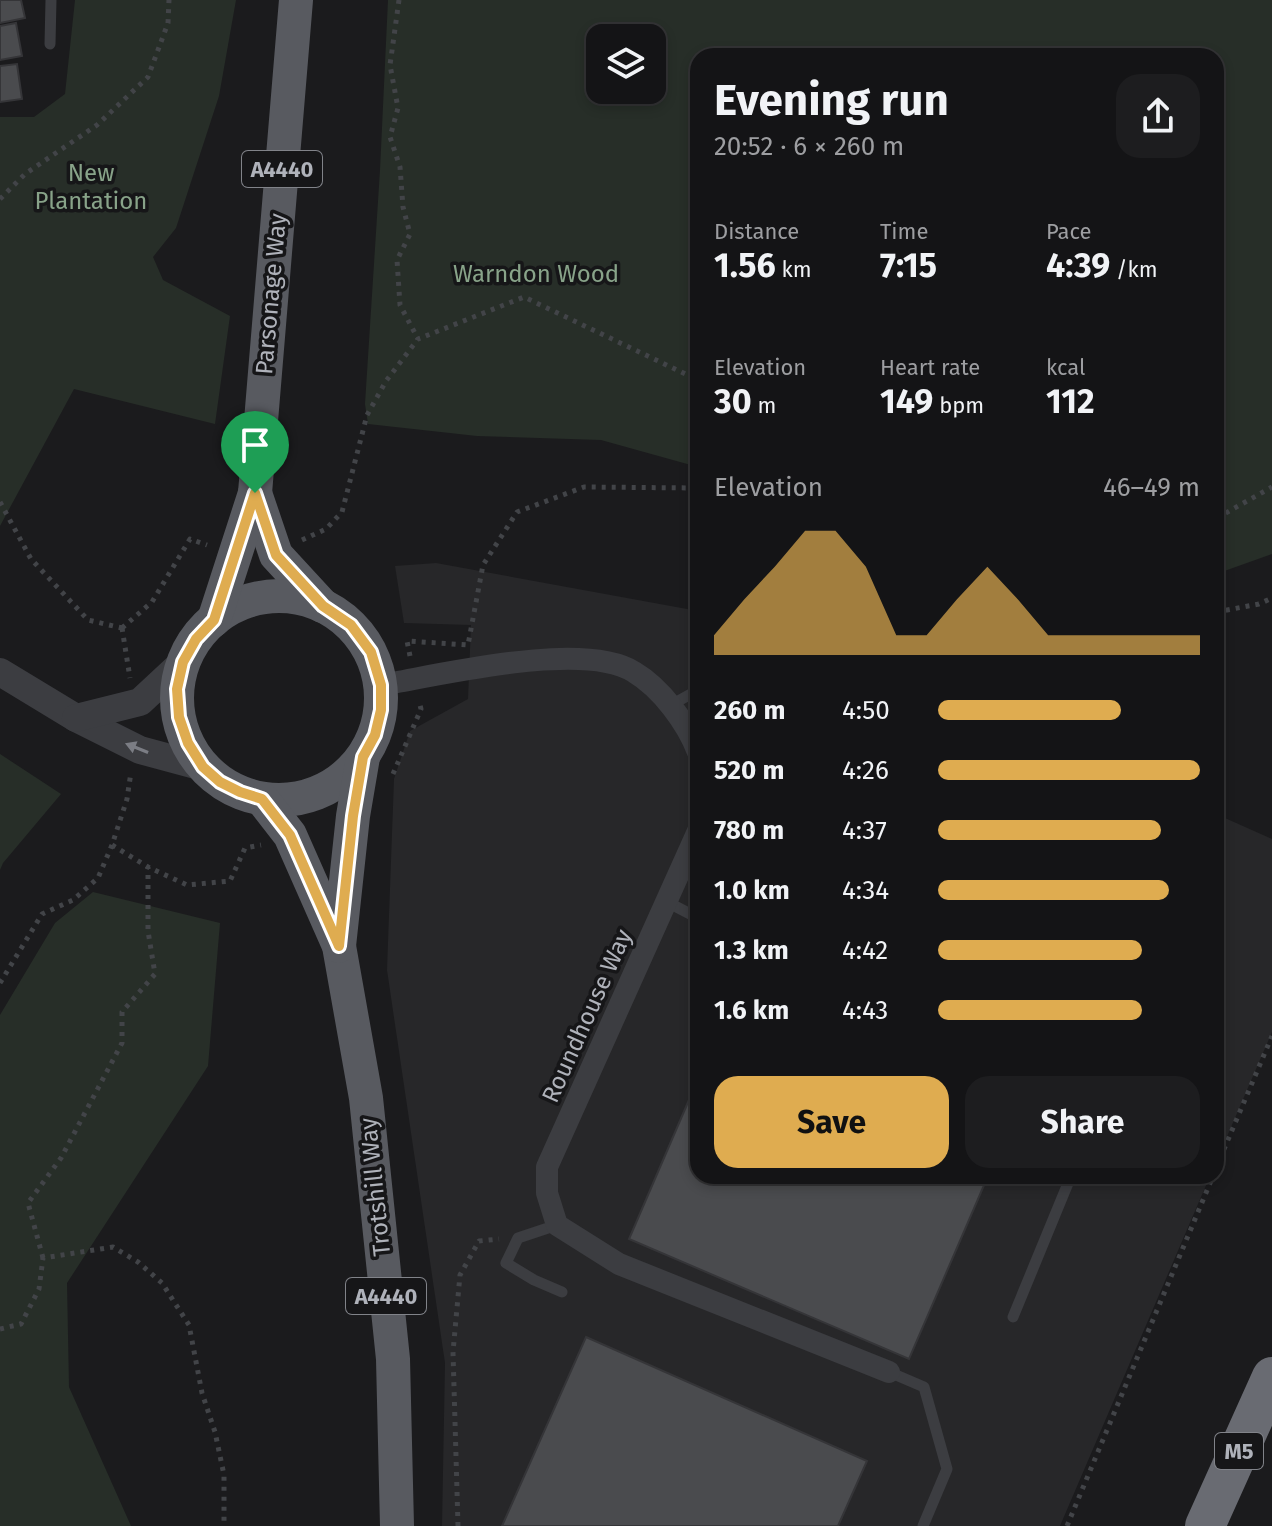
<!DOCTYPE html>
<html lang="en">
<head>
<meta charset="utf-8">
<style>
  body { margin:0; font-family:"Fira Sans",sans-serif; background:#1d1d1f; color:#f1f3f6; height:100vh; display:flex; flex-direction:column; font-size:30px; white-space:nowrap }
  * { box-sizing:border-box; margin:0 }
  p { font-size:26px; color:#9d9ea1 }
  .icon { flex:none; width:44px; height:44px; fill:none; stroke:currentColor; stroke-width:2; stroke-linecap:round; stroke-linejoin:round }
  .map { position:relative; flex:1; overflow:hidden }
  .panel { position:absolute; left:690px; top:48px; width:534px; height:1136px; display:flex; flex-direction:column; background:#141416; border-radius:24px; box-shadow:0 4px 12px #0003,0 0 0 2px #333335 }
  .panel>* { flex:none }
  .controls { position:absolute; left:586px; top:24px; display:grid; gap:16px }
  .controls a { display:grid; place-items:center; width:80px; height:80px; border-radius:16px; background:#141416; box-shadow:0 4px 12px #0003,0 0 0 2px #333335; font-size:40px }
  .pin { position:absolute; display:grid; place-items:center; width:68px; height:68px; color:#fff; margin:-82px -34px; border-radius:50% 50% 50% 0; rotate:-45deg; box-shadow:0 0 8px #0007 }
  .pin .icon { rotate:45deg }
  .round { display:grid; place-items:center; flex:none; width:84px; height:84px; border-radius:24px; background:#1d1d1f }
  .overview { display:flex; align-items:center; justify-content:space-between; height:136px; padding:0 24px }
  h1 { font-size:44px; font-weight:700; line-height:60px }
  .stats { display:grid; grid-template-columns:repeat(3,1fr); gap:12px; height:136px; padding:8px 24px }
  .stats div { display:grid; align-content:center }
  .stats b { font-size:34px; font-weight:700 }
  .stats small { font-size:22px; font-weight:400 }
  .stats p { font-size:22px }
  .chart { height:224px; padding:16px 24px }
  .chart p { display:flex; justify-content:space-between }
  .chart svg { width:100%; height:144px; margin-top:8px; fill:#dfac50; opacity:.7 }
  .cta { display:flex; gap:16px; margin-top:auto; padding:16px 24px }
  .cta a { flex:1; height:92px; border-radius:24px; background:#dfac50; color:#111; font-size:32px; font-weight:700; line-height:92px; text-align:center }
  .cta a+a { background:#1d1d1f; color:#f1f3f6 }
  ul { padding:0 24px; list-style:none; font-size:26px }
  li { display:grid; grid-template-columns:128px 96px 1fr; align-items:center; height:60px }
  li i { height:20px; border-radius:10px; background:#dfac50 }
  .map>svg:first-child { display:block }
</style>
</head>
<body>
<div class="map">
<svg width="1272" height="1526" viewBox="0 0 1272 1526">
  <rect width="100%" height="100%" fill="#1b1b1d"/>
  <g fill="#272729">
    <path d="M436,563L698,611V1176H1210L1060,1526H442L445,1363L387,970L394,779L410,731L468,699L471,625L404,623L395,566Z"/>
    <path d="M1216,814L1272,839V1032L1216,1162Z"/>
  </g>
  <g fill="#272e28" fill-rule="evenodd">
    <path d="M75,0H236L219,96L176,228L153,257L163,280L230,316L215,424L74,389L0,526V117H34L65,94Z"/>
    <path d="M388,0H1272V554L1216,574V56H698V467L601,440L477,436L368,424L365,404L380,170ZM652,38V90H600V38Z"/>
    <path d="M0,754L61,794L3,863L0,870Z"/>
    <path d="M93,892L220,923L208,1066L67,1283L69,1387L131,1526H0V1015L55,923Z"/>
  </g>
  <g fill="#4a4b4e" stroke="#353538" stroke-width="2">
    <path d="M0,0H21L25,18L0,23Z"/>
    <path d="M16,23L22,56L0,60V26Z"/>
    <path d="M17,64L22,99L0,102V66Z"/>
    <path d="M698,1079V1176H988L909,1359L629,1239Z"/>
    <path d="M586,1337L867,1461L838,1526H502Z"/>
  </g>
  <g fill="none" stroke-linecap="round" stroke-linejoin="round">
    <g stroke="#424448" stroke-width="5" stroke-dasharray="4 6" stroke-linecap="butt">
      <path d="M399,0L390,65L398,108L390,137L400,167L403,207L410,234L397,260L400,305L418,339"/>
      <path d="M0,199L25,174L97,125L148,77L168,23L169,0"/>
      <path d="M0,502L31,559L88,620L122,628"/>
      <path d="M1216,515L1224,514L1272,487"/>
      <path d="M302,540L326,529L342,512L367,415L386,381L418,339L524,297L698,380"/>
      <path d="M1216,612L1259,604L1272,598"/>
      <path d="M122,628L152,602L190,539L207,545"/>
      <path d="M122,628L130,678"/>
      <path d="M410,656L407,641L468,645L483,565L517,512L584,487L698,488"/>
      <path d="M393,774L421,709L419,701"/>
      <path d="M112,845L148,867L187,885L230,881L245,848L261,845"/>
      <path d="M0,983L42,914L73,900L98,878L112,845L127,799L131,772"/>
      <path d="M1216,1168L1272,1036"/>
      <path d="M43,1258L28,1203L61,1158L122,1043V1012L155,974L148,931V867"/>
      <path d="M0,1329L21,1324L39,1289L43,1258L113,1247L138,1262L162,1283L189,1325L202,1393L215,1432L224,1475V1526"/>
      <path d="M458,1526L453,1352L460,1275L479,1241L499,1239"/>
      <path d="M1067,1526L1213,1176"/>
    </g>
    <g stroke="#3c3d41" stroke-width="11">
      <path d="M50,44L51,0"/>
      <path d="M671,705L698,690"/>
      <path d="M667,902L698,918"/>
      <path d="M557,1225L518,1238L506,1263L534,1280L562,1292"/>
      <path d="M1013,1317L1071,1176"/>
      <path d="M889,1372L924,1387L947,1469L923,1526"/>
    </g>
    <g stroke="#3c3d41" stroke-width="22">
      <path d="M381,685C441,675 583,640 634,672C661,688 687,723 698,752"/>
      <path d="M698,831L547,1167V1193L557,1225L619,1264L889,1372"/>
    </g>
    <g stroke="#3c3d41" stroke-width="28">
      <path d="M0,672L76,718L140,750L203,767"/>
      <path d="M76,718L140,702L183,662"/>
    </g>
    <g stroke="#585a60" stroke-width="34">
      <path d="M255,493L276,555L323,606"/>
      <circle cx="279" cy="698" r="102"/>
      <path d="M214,620L255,493L296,0"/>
      <path d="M262,799L290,835L339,946L366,1098L393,1359L397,1526"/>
      <path d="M339,946L353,816L363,757"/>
    </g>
    <path stroke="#696b72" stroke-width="40" d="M1205,1526L1272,1377"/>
  </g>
  <defs><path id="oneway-solid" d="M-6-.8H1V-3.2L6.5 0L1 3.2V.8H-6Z" transform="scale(2)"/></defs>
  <use fill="#7b7d84" href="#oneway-solid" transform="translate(137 748) rotate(-158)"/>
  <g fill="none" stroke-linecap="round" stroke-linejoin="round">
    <defs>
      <path id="route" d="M255,493L276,555L323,606L351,625L371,652L381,685V710L375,735L363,757L353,816L339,946L290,835L262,799L240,792L220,782L203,767L188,743L179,717L177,689L183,662L196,639L214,620Z"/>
    </defs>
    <use href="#route" stroke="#fff" stroke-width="16"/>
    <use href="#route" stroke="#dfac50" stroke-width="10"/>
  </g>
  <g text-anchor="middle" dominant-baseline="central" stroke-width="7" stroke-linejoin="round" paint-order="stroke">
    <g fill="#161618" stroke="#818389" stroke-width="2">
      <rect x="242" y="151" width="80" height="36" rx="6"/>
      <rect x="346" y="1278" width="80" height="36" rx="6"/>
      <rect x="1215" y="1433" width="48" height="36" rx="6"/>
    </g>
    <g font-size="22" font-weight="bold" fill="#afb2ba">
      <text x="282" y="169">A4440</text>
      <text x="386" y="1296">A4440</text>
      <text x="1239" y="1451">M5</text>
    </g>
    <g font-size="24" fill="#88a389" stroke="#161618">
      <text x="91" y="173">New<tspan x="91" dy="28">Plantation</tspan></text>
      <text x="536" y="274">Warndon Wood</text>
    </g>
    <g font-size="24" fill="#afb2ba" stroke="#161618">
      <text transform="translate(271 294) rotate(-85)">Parsonage Way</text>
      <text transform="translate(587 1016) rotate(-66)">Roundhouse Way</text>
      <text transform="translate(375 1187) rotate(-96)">Trotshill Way</text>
    </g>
  </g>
</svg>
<div class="controls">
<a><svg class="icon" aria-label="layers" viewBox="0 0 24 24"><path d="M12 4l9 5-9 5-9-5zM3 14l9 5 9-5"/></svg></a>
</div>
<div class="pin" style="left:255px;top:493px;background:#1e9e55"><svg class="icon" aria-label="arrive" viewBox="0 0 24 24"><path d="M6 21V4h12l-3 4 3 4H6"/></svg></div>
<section class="panel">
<div class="overview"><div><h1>Evening run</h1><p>20:52 · 6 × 260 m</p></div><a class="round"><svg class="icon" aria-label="share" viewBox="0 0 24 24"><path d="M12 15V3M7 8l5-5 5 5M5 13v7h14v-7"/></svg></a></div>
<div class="stats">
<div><p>Distance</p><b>1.56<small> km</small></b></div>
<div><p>Time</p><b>7:15</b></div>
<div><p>Pace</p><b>4:39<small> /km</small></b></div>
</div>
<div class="stats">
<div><p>Elevation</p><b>30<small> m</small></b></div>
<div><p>Heart rate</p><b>149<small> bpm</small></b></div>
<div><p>kcal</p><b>112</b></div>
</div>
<div class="chart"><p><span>Elevation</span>46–49 m</p>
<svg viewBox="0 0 160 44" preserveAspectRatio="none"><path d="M0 44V38L10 27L20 17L30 6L40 6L50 17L60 38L70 38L80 27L90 17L100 27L110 38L120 38L130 38L140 38L150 38L160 38V44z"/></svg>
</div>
<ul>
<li><b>260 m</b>4:50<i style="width:70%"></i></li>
<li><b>520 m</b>4:26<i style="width:100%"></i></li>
<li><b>780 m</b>4:37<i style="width:85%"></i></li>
<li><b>1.0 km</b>4:34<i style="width:88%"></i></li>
<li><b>1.3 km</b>4:42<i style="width:78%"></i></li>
<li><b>1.6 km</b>4:43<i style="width:78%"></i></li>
</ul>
<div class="cta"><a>Save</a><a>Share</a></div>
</section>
</div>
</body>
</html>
